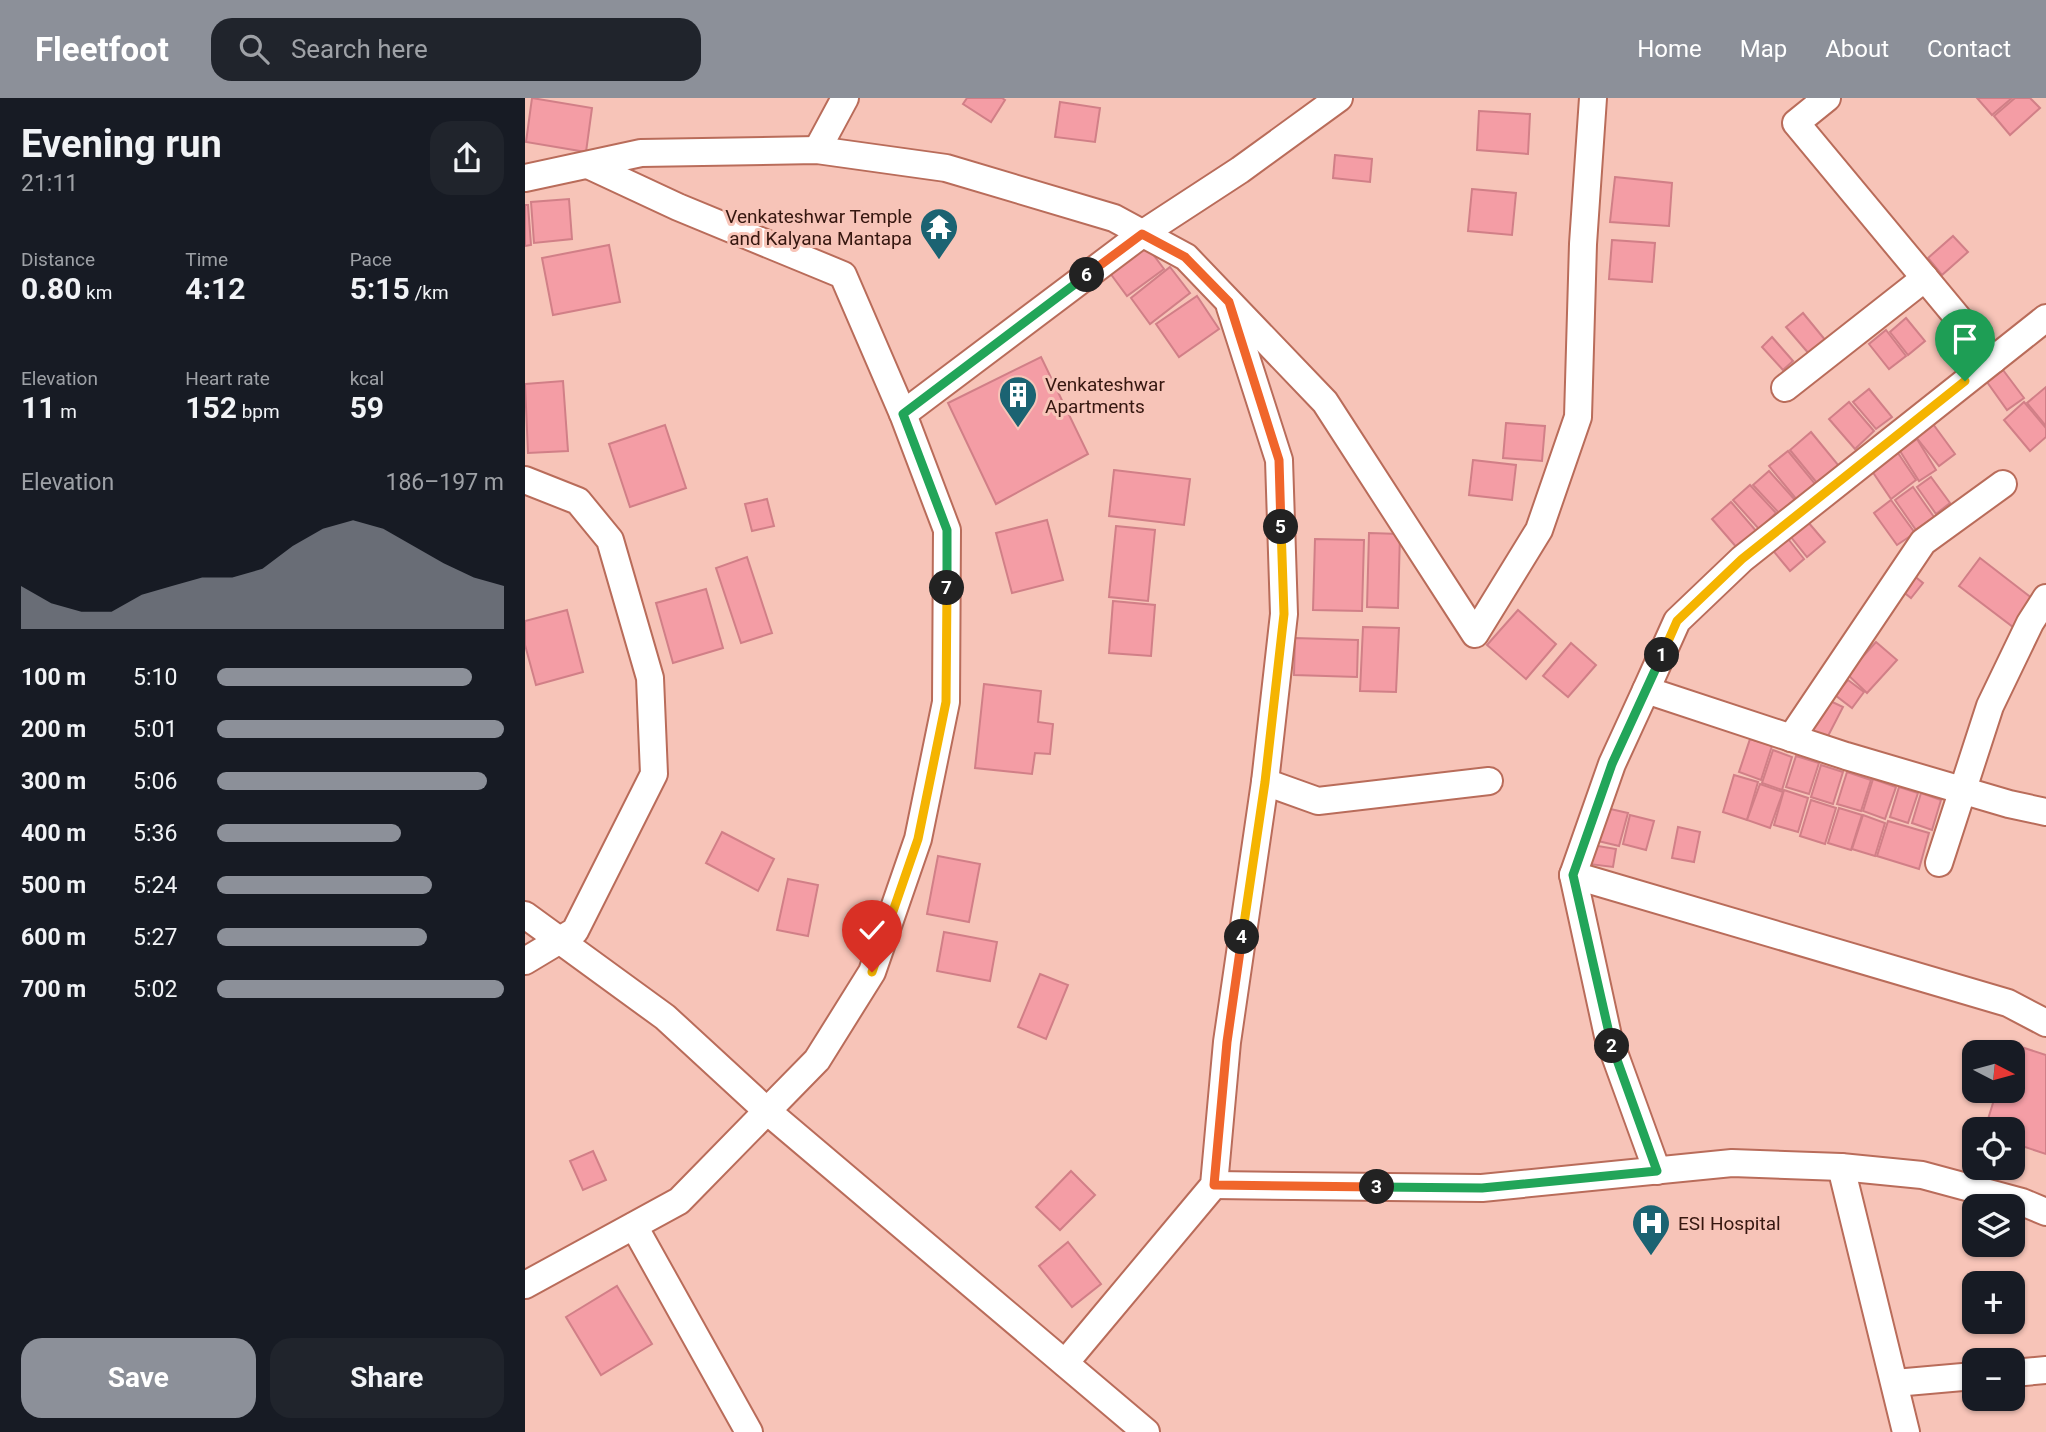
<!DOCTYPE html>
<html lang="en">
<head>
<meta charset="utf-8">
<style>
  body { margin:0; font-family:Roboto,sans-serif; background:#20242c; color:#f1f3f6; height:100vh; display:flex; flex-direction:column; font-size:26px; white-space:nowrap }
  * { box-sizing:border-box; margin:0 }
  p { font-size:23px; color:#9ea1a6 }
  .icon { flex:none; width:38px; height:38px; fill:none; stroke:currentColor; stroke-width:2; stroke-linecap:round; stroke-linejoin:round }
  .map { position:relative; flex:1; overflow:hidden }
  .panel { display:flex; flex-direction:column; background:#171b24; width:525px }
  .panel>* { flex:none }
  .needle { width:46px; rotate:96deg }
  .buttons { position:absolute; left:1437px; top:942px; display:grid; gap:14px }
  .buttons a { display:grid; place-items:center; width:63px; height:63px; border-radius:14px; background:#171b24; box-shadow:0 2px 5px #0004; font-size:35px }
  .pin { position:absolute; display:grid; place-items:center; width:60px; height:60px; color:#fff; margin:-72px -30px; border-radius:50% 50% 50% 0; rotate:-45deg; box-shadow:0 0 7px #0007 }
  .pin .icon { rotate:45deg }
  .km { position:absolute; width:35px; height:35px; margin:-18px; border-radius:50%; background:#222; color:#fff; font-size:19px; line-height:35px; text-align:center }
  .round { display:grid; place-items:center; flex:none; width:74px; height:74px; border-radius:21px; background:#20242c }
  .headline { display:flex; align-items:center; justify-content:space-between; height:119px; padding:0 21px }
  h1 { font-size:38px; font-weight:700; line-height:52px }
  .figures { display:grid; grid-template-columns:repeat(3,1fr); gap:10px; height:119px; padding:7px 21px }
  .figures div { display:grid; align-content:center }
  .figures b { font-size:30px; font-weight:700 }
  .figures small { font-size:19px; font-weight:400 }
  .figures p { font-size:19px }
  .chart { height:196px; padding:14px 21px }
  .chart p { display:flex; justify-content:space-between }
  .chart svg { width:100%; height:126px; margin-top:7px; fill:#8c9099; opacity:.7 }
  .button { display:flex; gap:14px; margin-top:auto; padding:14px 21px }
  .button a { flex:1; height:80px; border-radius:21px; background:#8c9099; color:#fff; font-size:28px; font-weight:700; line-height:80px; text-align:center }
  .button a+a { background:#20242c; color:#f1f3f6 }
  ul { padding:0 21px; list-style:none; font-size:23px }
  li { display:grid; grid-template-columns:112px 84px 1fr; align-items:center; height:52px }
  li i { height:18px; border-radius:9px; background:#8c9099 }
  header { display:flex; align-items:center; gap:42px; box-sizing:border-box; height:98px; padding:0 35px; background:#8c9099; color:#fff }
  header strong { font-size:33px }
  nav { display:flex; gap:38px; margin-inline-start:auto; font-size:24px }
  .search { width:490px; height:63px; background:#20242c; display:flex; align-items:center; gap:18px; box-sizing:border-box; padding:0 24px; border-radius:21px; color:#9ea1a6; font-size:26px }
  main { display:flex; flex:1; min-height:0 }
  .map>svg:first-child { display:block }
</style>
</head>
<body>
<header>
<strong>Fleetfoot</strong>
<div class="search"><svg class="icon" aria-label="search" viewBox="0 0 24 24"><circle cx="10" cy="10" r="6"/><path d="M15 15l6 6"/></svg>Search here</div>
<nav><a>Home</a><a>Map</a><a>About</a><a>Contact</a></nav>
</header>
<main>
<section class="panel">
<div class="headline"><div><h1>Evening run</h1><p>21:11</p></div><a class="round"><svg class="icon" aria-label="share" viewBox="0 0 24 24"><path d="M12 15V3M7 8l5-5 5 5M5 13v7h14v-7"/></svg></a></div>
<div class="figures">
<div><p>Distance</p><b>0.80<small> km</small></b></div>
<div><p>Time</p><b>4:12</b></div>
<div><p>Pace</p><b>5:15<small> /km</small></b></div>
</div>
<div class="figures">
<div><p>Elevation</p><b>11<small> m</small></b></div>
<div><p>Heart rate</p><b>152<small> bpm</small></b></div>
<div><p>kcal</p><b>59</b></div>
</div>
<div class="chart"><p><span>Elevation</span>186–197 m</p>
<svg viewBox="0 0 160 44" preserveAspectRatio="none"><path d="M0 44V29L10 35L20 38L30 38L40 32L50 29L60 26L70 26L80 23L90 15L100 9L110 6L120 9L130 15L140 21L150 26L160 29V44z"/></svg>
</div>
<ul>
<li><b>100 m</b>5:10<i style="width:89%"></i></li>
<li><b>200 m</b>5:01<i style="width:100%"></i></li>
<li><b>300 m</b>5:06<i style="width:94%"></i></li>
<li><b>400 m</b>5:36<i style="width:64%"></i></li>
<li><b>500 m</b>5:24<i style="width:75%"></i></li>
<li><b>600 m</b>5:27<i style="width:73%"></i></li>
<li><b>700 m</b>5:02<i style="width:100%"></i></li>
</ul>
<div class="button"><a>Save</a><a>Share</a></div>
</section>
<div class="map">
<svg width="1521" height="1334" viewBox="0 0 1521 1334">
  <rect width="100%" height="100%" fill="#f7c4b8"/>
  <g fill="#f49da5" stroke="#d17f87" stroke-width="2">
    <path d="M7,0L67,10L61,54L1,44Z"/>
    <path d="M442,0H477L480,2L466,24L438,6Z"/>
    <path d="M1452,0H1487L1467,17Z"/>
    <path d="M1490,0H1505L1515,10L1485,37L1469,18Z"/>
    <path d="M535,4L575,10L570,44L530,39Z"/>
    <path d="M954,13L1005,16L1003,56L952,52Z"/>
    <path d="M810,57L847,61L845,84L808,80Z"/>
    <path d="M1090,79L1147,85L1144,128L1085,124Z"/>
    <path d="M947,91L991,95L987,137L943,133Z"/>
    <path d="M44,101L47,141L9,145L6,104Z"/>
    <path d="M0,107H3L6,147L0,148Z"/>
    <path d="M1428,138L1443,154L1417,177L1403,160Z"/>
    <path d="M1087,142L1130,145L1127,184L1084,181Z"/>
    <path d="M618,143L639,171L602,198L582,171Z"/>
    <path d="M84,147L95,204L28,217L17,160Z"/>
    <path d="M645,169L665,195L625,226L606,200Z"/>
    <path d="M672,198L694,231L654,259L631,226Z"/>
    <path d="M1278,215L1301,243L1285,257L1261,229Z"/>
    <path d="M1381,220L1400,243L1383,257L1365,234Z"/>
    <path d="M1361,232L1381,258L1364,271L1344,246Z"/>
    <path d="M1247,239L1268,263L1258,272L1237,249Z"/>
    <path d="M516,259L563,356L471,406L423,305Z"/>
    <path d="M1478,272L1499,300L1482,312L1462,284Z"/>
    <path d="M38,283L43,353L3,355L0,286Z"/>
    <path d="M1521,289V328L1502,305Z"/>
    <path d="M1344,291L1367,319L1351,331L1328,304Z"/>
    <path d="M1324,304L1349,333L1330,351L1304,321Z"/>
    <path d="M1499,304L1521,330V339L1505,353L1479,322Z"/>
    <path d="M981,325L1020,328L1017,363L978,360Z"/>
    <path d="M1408,326L1430,356L1414,368L1391,339Z"/>
    <path d="M140,327L161,390L105,409L84,346Z"/>
    <path d="M1286,334L1314,368L1292,385L1265,352Z"/>
    <path d="M1392,341L1411,372L1394,383L1375,353Z"/>
    <path d="M1263,353L1291,387L1272,402L1244,368Z"/>
    <path d="M1373,355L1391,382L1366,401L1347,373Z"/>
    <path d="M948,362L991,367L987,402L944,397Z"/>
    <path d="M589,372L665,381L659,427L584,418Z"/>
    <path d="M1244,373L1270,402L1255,416L1228,387Z"/>
    <path d="M1406,379L1425,405L1411,416L1392,389Z"/>
    <path d="M1225,387L1251,415L1234,431L1208,402Z"/>
    <path d="M1388,389L1409,419L1391,432L1370,402Z"/>
    <path d="M242,401L249,428L227,433L220,406Z"/>
    <path d="M1366,402L1390,435L1372,447L1349,415Z"/>
    <path d="M1206,404L1232,434L1213,451L1187,421Z"/>
    <path d="M522,422L538,482L487,495L471,435Z"/>
    <path d="M1283,424L1300,444L1282,459L1266,439Z"/>
    <path d="M591,428L630,432L623,503L584,499Z"/>
    <path d="M844,435L875,436L873,510L842,509Z"/>
    <path d="M1260,437L1279,461L1265,473L1245,449Z"/>
    <path d="M790,441L839,442L837,513L788,512Z"/>
    <path d="M222,459L247,535L216,545L191,470Z"/>
    <path d="M1455,460L1508,501L1488,529L1434,488Z"/>
    <path d="M1373,465L1398,485L1386,500L1361,480Z"/>
    <path d="M181,491L198,550L148,565L131,505Z"/>
    <path d="M588,503L630,507L626,558L584,555Z"/>
    <path d="M42,512L58,574L11,587L0,547V523Z"/>
    <path d="M993,512L1031,546L1001,581L962,547Z"/>
    <path d="M838,529L874,530L871,594L835,593Z"/>
    <path d="M770,540L833,542L832,579L769,577Z"/>
    <path d="M1351,544L1372,562L1342,595L1322,576Z"/>
    <path d="M1046,545L1071,567L1043,599L1018,578Z"/>
    <path d="M1323,582L1339,594L1327,610L1310,597Z"/>
    <path d="M459,586L516,593L513,624L528,626L525,656L510,655L507,676L450,670Z"/>
    <path d="M1301,601L1318,609L1302,640L1285,632Z"/>
    <path d="M1225,641L1247,648L1236,682L1214,674Z"/>
    <path d="M1248,652L1267,659L1257,692L1237,685Z"/>
    <path d="M1271,658L1294,665L1284,696L1261,689Z"/>
    <path d="M1296,667L1318,674L1308,706L1286,699Z"/>
    <path d="M1322,674L1346,682L1336,713L1312,706Z"/>
    <path d="M1209,677L1233,684L1222,722L1198,714Z"/>
    <path d="M1348,681L1371,689L1360,721L1338,713Z"/>
    <path d="M1235,686L1258,694L1245,730L1222,722Z"/>
    <path d="M1374,689L1393,695L1383,725L1365,719Z"/>
    <path d="M1259,692L1283,700L1273,734L1249,727Z"/>
    <path d="M1396,695L1416,702L1407,732L1387,725Z"/>
    <path d="M1286,702L1311,710L1300,746L1275,738Z"/>
    <path d="M1081,710L1103,715L1094,748L1073,743Z"/>
    <path d="M1314,710L1337,717L1326,752L1303,745Z"/>
    <path d="M1105,717L1129,723L1121,752L1098,746Z"/>
    <path d="M1338,717L1360,725L1350,758L1327,751Z"/>
    <path d="M1363,723L1404,735L1394,771L1352,758Z"/>
    <path d="M1153,729L1175,734L1169,764L1147,760Z"/>
    <path d="M197,734L249,761L233,793L181,765Z"/>
    <path d="M1067,747L1091,751L1088,769L1064,766Z"/>
    <path d="M413,758L455,766L444,824L402,816Z"/>
    <path d="M263,781L293,787L283,838L252,832Z"/>
    <path d="M419,834L472,844L465,883L412,873Z"/>
    <path d="M515,876L543,887L521,941L493,929Z"/>
    <path d="M1487,946L1521,957V1056L1488,1045V1031H1460L1472,992H1488V954H1485Z"/>
    <path d="M68,1053L81,1082L58,1092L45,1063Z"/>
    <path d="M546,1073L570,1097L535,1132L511,1109Z"/>
    <path d="M543,1144L576,1186L547,1209L514,1168Z"/>
    <path d="M92,1188L127,1246L76,1277L41,1219Z"/>
  </g>
  <g fill="none" stroke-linecap="round" stroke-linejoin="round">
    <defs>
      <g id="minor">
        <path d="M1302,0L1271,25L1468,262"/>
        <path d="M292,52L320,0"/>
        <path d="M0,80L116,55L292,52L421,70L589,120L661,159L800,304L950,536L1014,432L1053,319L1058,146L1068,0"/>
        <path d="M1260,290L1400,180"/>
        <path d="M378,316L617,136L715,72L814,0"/>
        <path d="M0,382L53,403L85,442L125,580L129,676L50,833L0,863"/>
        <path d="M1121,592L1321,658L1484,706L1521,714"/>
        <path d="M1266,640L1398,444L1478,386"/>
        <path d="M740,684L793,703L964,683"/>
        <path d="M1414,765L1465,608L1505,525L1521,500"/>
        <path d="M1048,777L1483,905L1521,925"/>
        <path d="M0,817L140,919L242,1013L621,1334"/>
        <path d="M1316,1069L1381,1334"/>
        <path d="M1132,1073L1083,938L1048,777L1087,666L1121,592L1152,523L1217,461L1521,220"/>
        <path d="M689,1087L957,1090L1207,1065L1316,1069L1397,1077L1497,1104L1521,1114"/>
        <path d="M109,1128L224,1334"/>
        <path d="M0,1187L154,1103L292,962L347,874L393,741L421,604L422,432L378,316L318,177L153,109L65,68"/>
        <path d="M540,1265L689,1087L702,944L740,684L759,516L754,362L705,209"/>
        <path d="M1488,1275L1521,1272"/>
        <path d="M1370,1285L1449,1278"/>
      </g>
    </defs>
    <use href="#minor" stroke="#b96c5a" stroke-width="30"/>
    <use href="#minor" stroke="#fff" stroke-width="26"/>
  </g>
  <g fill="none" stroke-linecap="round" stroke-linejoin="round">
    <defs>
      <path id="split-1" d="M1137,557L1152,523L1217,461L1440,283"/>
      <path id="split-2" d="M1087,948L1048,777L1087,666L1137,557"/>
      <path id="split-3" d="M852,1089L957,1090L1132,1073L1087,948"/>
      <path id="split-4" d="M717,839L702,944L689,1087L852,1089"/>
      <path id="split-5" d="M717,839L740,684L759,516L756,429"/>
      <path id="split-6" d="M562,177L617,136L660,159L704,204L754,362L756,429"/>
      <path id="split-7" d="M422,490V432L378,316L562,177"/>
      <path id="split-8" d="M347,874L393,741L421,604L422,490"/>
    </defs>
    <use href="#split-1" stroke="#fff" stroke-width="14"/>
    <use href="#split-2" stroke="#fff" stroke-width="14"/>
    <use href="#split-3" stroke="#fff" stroke-width="14"/>
    <use href="#split-4" stroke="#fff" stroke-width="14"/>
    <use href="#split-5" stroke="#fff" stroke-width="14"/>
    <use href="#split-6" stroke="#fff" stroke-width="14"/>
    <use href="#split-7" stroke="#fff" stroke-width="14"/>
    <use href="#split-8" stroke="#fff" stroke-width="14"/>
    <use href="#split-1" stroke="#f5b400" stroke-width="9"/>
    <use href="#split-2" stroke="#22a559" stroke-width="9"/>
    <use href="#split-3" stroke="#22a559" stroke-width="9"/>
    <use href="#split-4" stroke="#f0652b" stroke-width="9"/>
    <use href="#split-5" stroke="#f5b400" stroke-width="9"/>
    <use href="#split-6" stroke="#f0652b" stroke-width="9"/>
    <use href="#split-7" stroke="#22a559" stroke-width="9"/>
    <use href="#split-8" stroke="#f5b400" stroke-width="9"/>
  </g>
  <defs>
    <symbol id="temple-pin" viewBox="-11 -11 22 30"><path d="M0 17L-7.5 6A9.5 9.5 0 1 1 7.5 6Z" fill="#1b6372" stroke="#f7c4b8"/><path d="M0-6L5-2H3V0L6.5 2.5H4V6H1.5V3h-3V6H-4V2.5H-6.5L-3 0V-2H-5Z" fill="#fff"/></symbol>
    <symbol id="building-pin" viewBox="-11 -11 22 30"><path d="M0 17L-7.5 6A9.5 9.5 0 1 1 7.5 6Z" fill="#1b6372" stroke="#f7c4b8"/><path d="M-4-6H4V6H1V3H-1V6H-4ZM-2.5-4.3h1.7v1.8h-1.7ZM.8-4.3h1.7v1.8H.8ZM-2.5-1h1.7V.8h-1.7ZM.8-1h1.7V.8H.8Z" fill="#fff"/></symbol>
    <symbol id="hospital-pin" viewBox="-11 -11 22 30"><path d="M0 17L-7.5 6A9.5 9.5 0 1 1 7.5 6Z" fill="#1b6372" stroke="#f7c4b8"/><path d="M-5-5h3v3.5h4V-5h3V5h-3V1.5h-4V5h-3Z" fill="#fff"/></symbol>
  </defs>
  <g fill-rule="evenodd">
    <use href="#temple-pin" x="392" y="107" width="44" height="60"/>
    <use href="#building-pin" x="471" y="275" width="44" height="60"/>
    <use href="#hospital-pin" x="1104" y="1103" width="44" height="60"/>
  </g>
  <g text-anchor="middle" dominant-baseline="central" stroke-width="6" stroke-linejoin="round" paint-order="stroke">
    <g font-size="19" fill="#361710" stroke="#f7c4b8" text-anchor="start">
      <text x="387" y="118" text-anchor="end">Venkateshwar Temple<tspan x="387" dy="22">and Kalyana Mantapa</tspan></text>
      <text x="520" y="286">Venkateshwar<tspan x="520" dy="22">Apartments</tspan></text>
      <text x="1153" y="1125">ESI Hospital</text>
    </g>
  </g>
</svg>
<div class="buttons">
<a><svg class="needle" viewBox="-14 -14 28 28"><path d="M0-13l5 13h-10z" fill="#e53935"/><path d="M0 13l5-13h-10z" fill="#9ea1a6"/></svg></a>
<a><svg class="icon" aria-label="locate" viewBox="0 0 24 24"><circle cx="12" cy="12" r="6"/><path d="M12 2v4M12 18v4M2 12h4M18 12h4"/></svg></a>
<a><svg class="icon" aria-label="layers" viewBox="0 0 24 24"><path d="M12 4l9 5-9 5-9-5zM3 14l9 5 9-5"/></svg></a>
<a>+</a>
<a>−</a>
</div>
<div class="pin" style="left:1440px;top:283px;background:#1e9e55"><svg class="icon" aria-label="arrive" viewBox="0 0 24 24"><path d="M6 21V4h12l-3 4 3 4H6"/></svg></div>
<div class="pin" style="left:347px;top:874px;background:#d93025"><svg class="icon" aria-label="check" viewBox="0 0 24 24"><path d="M5 12l5 5 9-10"/></svg></div>
<b class="km" style="left:1137px;top:557px">1</b>
<b class="km" style="left:1087px;top:948px">2</b>
<b class="km" style="left:852px;top:1089px">3</b>
<b class="km" style="left:717px;top:839px">4</b>
<b class="km" style="left:756px;top:429px">5</b>
<b class="km" style="left:562px;top:177px">6</b>
<b class="km" style="left:422px;top:490px">7</b>
</div>
</main>
</body>
</html>
